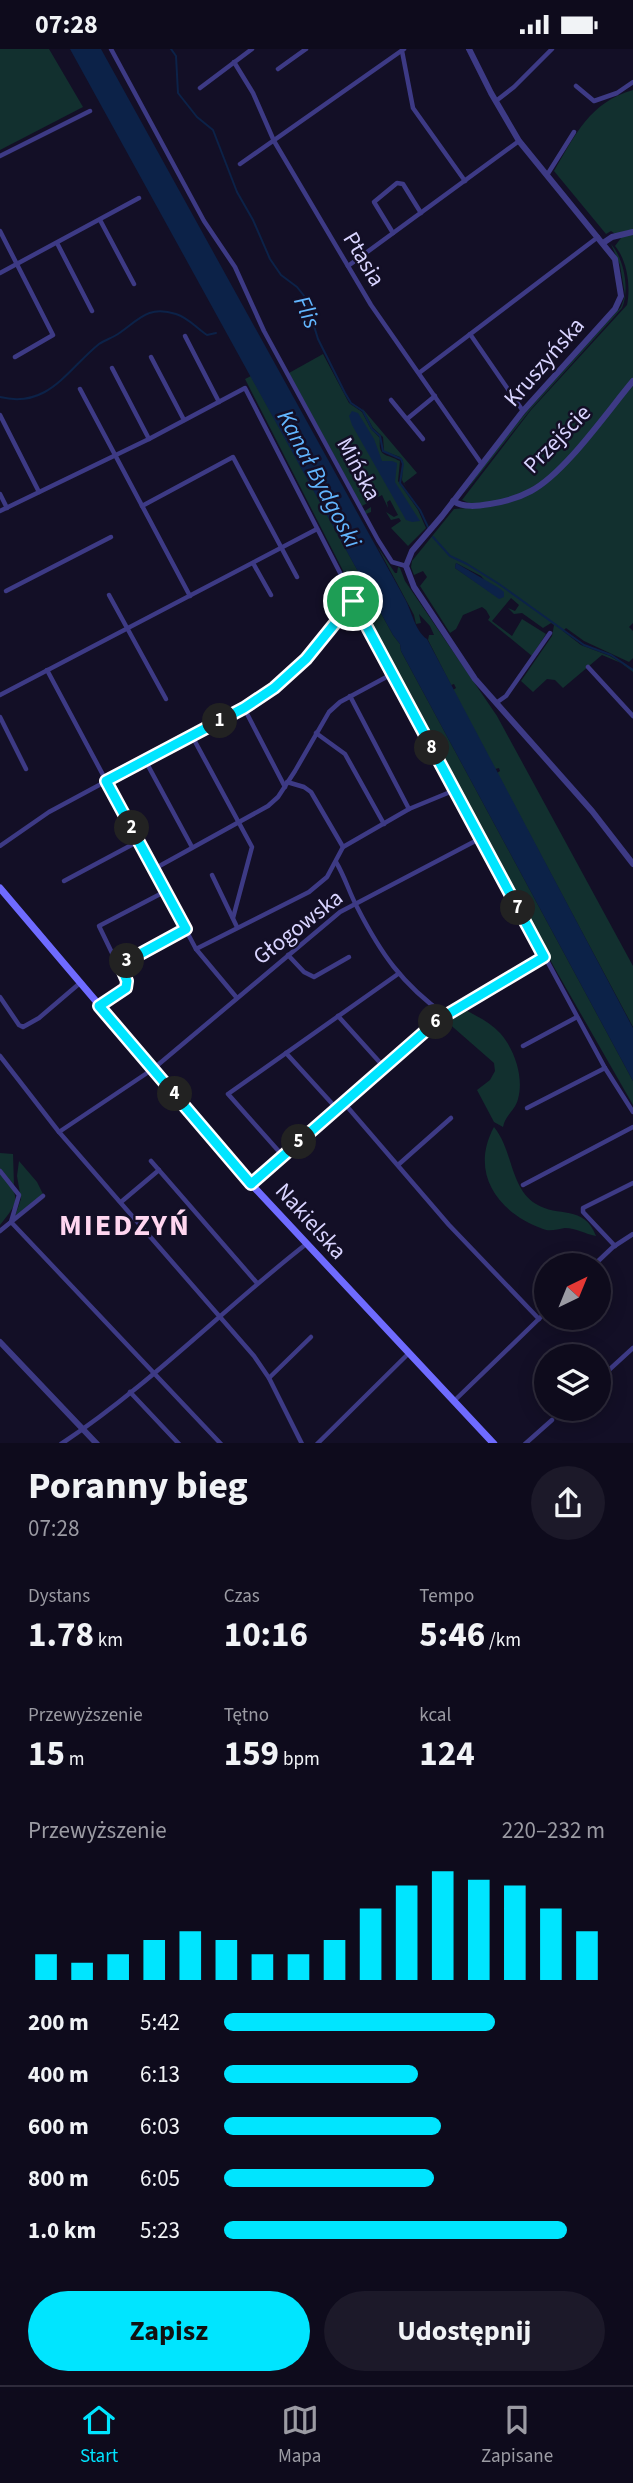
<!DOCTYPE html>
<html lang="pl">
<head>
<meta charset="utf-8">
<style>
  body { margin:0; font-family:"Source Sans 3",sans-serif; background:#1c1929; color:#f1f3f6; height:100vh; display:flex; flex-direction:column; font-size:26px; white-space:nowrap }
  * { box-sizing:border-box; margin:0 }
  p { font-size:23px; color:#9b9ba3 }
  .icon { flex:none; width:38px; height:38px; fill:none; stroke:currentColor; stroke-width:2; stroke-linecap:round; stroke-linejoin:round }
  .map { position:relative; height:1394px; overflow:hidden }
  .side { display:flex; flex-direction:column; background:#0e0b1c; flex:1 }
  .side>* { flex:none }
  .needle { width:46px; rotate:43deg }
  .controls { position:absolute; left:534px; top:1204px; display:grid; gap:14px }
  .controls a { display:grid; place-items:center; width:77px; height:77px; border-radius:50%; background:#0e0b1c; box-shadow:0 4px 18px #0003,0 0 0 2px #2e2b3b; font-size:35px }
  .pin { position:absolute; display:grid; place-items:center; width:60px; height:60px; color:#fff; margin:-30px; border:4px solid #fff; border-radius:50%; box-shadow:0 2px 7px #0007 }
  .km { position:absolute; width:35px; height:35px; margin:-18px; border-radius:50%; background:#222; color:#fff; font-size:19px; line-height:35px; text-align:center }
  .round { display:grid; place-items:center; flex:none; width:74px; height:74px; border-radius:37px; background:#1c1929 }
  .headline { display:flex; align-items:center; justify-content:space-between; height:119px; padding:0 28px }
  h1 { font-size:38px; font-weight:700; line-height:52px }
  .metrics { display:grid; grid-template-columns:repeat(3,1fr); gap:10px; height:119px; padding:7px 28px }
  .metrics div { display:grid; align-content:center }
  .metrics b { font-size:35px; font-weight:700 }
  .metrics small { font-size:19px; font-weight:400 }
  .metrics p { font-size:19px }
  .chart { height:196px; padding:14px 28px }
  .chart p { display:flex; justify-content:space-between }
  .chart svg { width:100%; height:126px; margin-top:7px; stroke:#00e5ff; stroke-width:6 }
  .action { display:flex; gap:14px; margin-top:auto; padding:14px 28px }
  .action a { flex:1; height:80px; border-radius:42px; background:#00e5ff; color:#111; font-size:28px; font-weight:700; line-height:80px; text-align:center }
  .action a+a { background:#1c1929; color:#f1f3f6 }
  ul { padding:0 28px; list-style:none; font-size:23px }
  li { display:grid; grid-template-columns:112px 84px 1fr; align-items:center; height:52px }
  li i { height:18px; border-radius:9px; background:#00e5ff }
  .status { display:flex; justify-content:space-between; align-items:center; height:49px; padding:0 35px; background:#0e0b1c; direction:ltr }
  .status svg { height:19px; fill:currentColor }
  .menu { display:flex; justify-content:space-around; align-items:center; height:98px; border-top:2px solid #2e2b3b; background:#0e0b1c; font-size:19px; color:#9b9ba3 }
  .menu a { display:grid; justify-items:center; gap:4px }
  .menu .on { color:#00e5ff }
  .map>svg:first-child { display:block }
</style>
</head>
<body>
<div class="status"><b>07:28</b><svg viewBox="0 0 49 12"><path d="M0 12V9h3v3zM5 12V6h3v6zM10 12V3h3v9zM15 12V0h3v12zM26 1h20v11H26zM47 4h2v5h-2z"/></svg></div>
<div class="map">
<svg width="633" height="1395" viewBox="0 0 633 1395">
  <rect width="100%" height="100%" fill="#130f26"/>
  <g fill="#12302f" fill-rule="evenodd">
    <path d="M0,0H49L83,58L0,101Z"/>
    <path d="M633,41V574L629,578L633,582V609L629,613L584,592L566,579L563,582L581,596L610,607L633,621V623L621,614L602,606L563,639L555,631L547,630L533,643L521,632L552,587L554,576L551,574L543,579L522,564L514,565L508,559L515,562L519,556L511,549L492,572L512,587L522,570L546,585L532,607L488,571L490,568L486,561L482,558L463,566L456,580L450,584L420,537L427,528L423,522L414,526L411,518L412,512L454,460L468,459L469,454L462,451L531,361L627,256C631,237 627,211 615,197L621,189L611,182L606,185L554,122C575,86 590,53 633,41ZM456,514L481,527L499,549L455,519Z"/>
    <path d="M611,195C624,210 630,240 622,259L531,360L463,446L487,412L528,361L621,258L625,246L620,216Z"/>
    <path d="M323,305L349,354L362,363L371,380L380,389C378,409 386,404 400,412L398,432L418,461L426,479L408,497L391,479L401,472L399,469L391,471L386,463L394,468L398,466L390,451L387,453L388,459L382,446L362,457L365,462L371,458V463L366,465L289,324Z"/>
    <path d="M251,327L393,586L400,595L401,602L633,1032V1056L554,918L380,594L245,330Z"/>
    <path d="M362,359L417,424L404,434L407,440L402,431L403,412L400,408L384,402L383,388L373,379Z"/>
    <path d="M377,497L395,524H397L398,518L400,519L405,532L497,667L633,917V978L497,724L500,722L499,719L495,720L453,641L456,639L454,635L451,636L428,591L429,586H434L430,577L419,565L421,574L416,575L414,566Z"/>
    <path d="M464,960C476,967 490,973 500,984C515,1001 524,1029 518,1050C515,1062 505,1066 503,1078L494,1073L477,1041L490,1031L495,1022L494,1014L446,972Z"/>
    <path d="M494,1078C513,1101 510,1139 536,1155C558,1169 584,1155 596,1187C585,1185 576,1179 565,1179C557,1180 550,1183 543,1180C498,1164 469,1124 494,1078Z"/>
    <path d="M0,1104L13,1105L14,1136L0,1119Z"/>
    <path d="M19,1112L37,1133L43,1145L15,1167L21,1150L17,1127Z"/>
    <path d="M0,1124C21,1149 20,1151 0,1176Z"/>
  </g>
  <g fill="#0c2248">
    <path d="M70,0H101L405,550C412,563 415,582 427,590L633,979V1032L401,602L400,595L393,586Z"/>
    <path d="M352,362L358,364L374,390L382,412H392L397,414L395,433L420,472L412,473L406,471L352,376L349,367Z"/>
    <path d="M456,514L499,539L504,543V548L499,550L455,519Z"/>
  </g>
  <g fill="none" stroke-linecap="round" stroke-linejoin="round">
    <g stroke="#0c2248" stroke-width="2">
      <path d="M171,0L176,7L178,44L197,68L213,81L237,143L253,171L270,210L281,226L297,238L305,248L318,290L345,344L351,354L363,362L372,380L380,387L383,402L401,410L403,415L400,434L420,461L428,478"/>
      <path d="M0,348C48,360 67,321 99,295C105,291 112,289 118,285C139,271 147,256 176,265C189,269 196,279 207,286L216,284"/>
      <path d="M433,488L450,507L467,515L499,535L584,596L611,606L633,621"/>
    </g>
    <g stroke="#3d3a85" stroke-width="4.5">
      <path d="M111,0L204,172L235,218L264,282L378,491L392,513L406,517"/>
      <path d="M402,2L413,59L465,132"/>
      <path d="M234,13L253,44L274,92L371,256L481,414"/>
      <path d="M278,20L306,0"/>
      <path d="M576,37L594,52L617,44L633,33"/>
      <path d="M200,39L252,0"/>
      <path d="M496,52L514,38L552,0"/>
      <path d="M0,107L90,62"/>
      <path d="M240,115L404,0"/>
      <path d="M547,126L574,83"/>
      <path d="M100,171L134,235"/>
      <path d="M0,182L53,286L15,308"/>
      <path d="M393,184L374,153L397,134L403,135L421,164"/>
      <path d="M57,194L92,262"/>
      <path d="M348,217L519,92"/>
      <path d="M0,224L139,149"/>
      <path d="M470,285L523,362"/>
      <path d="M185,287L219,353"/>
      <path d="M151,308L184,371"/>
      <path d="M112,319L149,390"/>
      <path d="M419,324L598,188"/>
      <path d="M80,340L190,547"/>
      <path d="M391,351L423,390"/>
      <path d="M0,366L39,443"/>
      <path d="M407,370L435,347"/>
      <path d="M0,445L7,459"/>
      <path d="M142,457L233,408L297,528"/>
      <path d="M0,462L149,390L245,339L392,625L605,1019L633,1063"/>
      <path d="M253,514L271,546"/>
      <path d="M6,542L111,488"/>
      <path d="M109,546L166,650"/>
      <path d="M588,618L633,667"/>
      <path d="M47,621L196,900L237,949"/>
      <path d="M0,646L317,480"/>
      <path d="M350,647L409,760"/>
      <path d="M496,654L506,647L550,584"/>
      <path d="M244,659L285,738"/>
      <path d="M0,668L26,720"/>
      <path d="M316,684L345,705L384,775"/>
      <path d="M192,687L252,798L233,869"/>
      <path d="M145,711L192,798"/>
      <path d="M287,733L304,738L311,743L343,798"/>
      <path d="M0,797L49,763L261,649L297,619L353,552"/>
      <path d="M336,813C345,828 349,843 357,858C381,905 402,935 445,966"/>
      <path d="M154,820L268,757L278,748L295,722L329,663L340,653L392,625"/>
      <path d="M212,826L237,878"/>
      <path d="M64,832L139,792"/>
      <path d="M196,900L309,843L327,828L343,798L409,760L455,741"/>
      <path d="M288,906L304,923L314,928L349,908"/>
      <path d="M119,916L186,880"/>
      <path d="M0,948L19,976L23,978L39,969L80,934"/>
      <path d="M99,957L122,943L127,935L99,877L166,842"/>
      <path d="M338,967L384,1018"/>
      <path d="M523,997L577,968"/>
      <path d="M286,1004L337,1060"/>
      <path d="M0,1007L59,1083L254,1307L269,1329L302,1395"/>
      <path d="M344,1054L449,1176L539,1270"/>
      <path d="M527,1059L605,1019"/>
      <path d="M59,1083L153,1020L340,863L481,789"/>
      <path d="M283,1107L228,1045L398,925"/>
      <path d="M151,1112L257,1234"/>
      <path d="M398,1116L451,1069"/>
      <path d="M0,1122L19,1146L11,1173L43,1147"/>
      <path d="M251,1135L438,971L544,907"/>
      <path d="M523,1136L633,1078"/>
      <path d="M121,1153L159,1121"/>
      <path d="M0,1182L11,1173L221,1395"/>
      <path d="M615,1197L583,1163V1159L633,1134"/>
      <path d="M594,1216L613,1198L633,1185"/>
      <path d="M269,1329L311,1288"/>
      <path d="M598,1331L633,1299"/>
      <path d="M130,1343L179,1395"/>
      <path d="M454,1352L546,1263"/>
      <path d="M61,1395C149,1337 223,1260 305,1196"/>
      <path d="M317,1395L408,1305"/>
      <path d="M525,1395L552,1371"/>
    </g>
    <g stroke="#3d3a85" stroke-width="6">
      <path d="M469,0L491,44L519,92L615,210L621,247L615,260L523,362L442,467L412,502L406,517L414,538L475,630L592,762L633,815"/>
      <path d="M603,194L612,188L633,183"/>
      <path d="M453,452C464,459 478,457 490,455C504,453 518,449 531,442C565,424 607,363 633,332"/>
      <path d="M0,1293L97,1395"/>
    </g>
    <path stroke="#6f6bff" stroke-width="7" d="M0,839L251,1135L494,1395"/>
  </g>
  <g fill="none" stroke-linecap="round" stroke-linejoin="round">
    <defs>
      <path id="route" d="M353,552L544,908L438,971L251,1135L99,957L126,939L127,932L120,916L186,880L106,732L244,659L274,639L306,610Z"/>
    </defs>
    <use href="#route" stroke="#fff" stroke-width="14"/>
    <use href="#route" stroke="#00e5ff" stroke-width="9"/>
  </g>
  <g text-anchor="middle" dominant-baseline="central" stroke-width="5" stroke-linejoin="round" paint-order="stroke">
    <g font-size="23" fill="#d9d4ff" stroke="#130f26">
      <text transform="translate(364 210) rotate(59)">Ptasia</text>
      <text transform="translate(544 313) rotate(-49)">Kruszyńska</text>
      <text transform="translate(557 390) rotate(-46)">Przejście</text>
      <text transform="translate(359 420) rotate(62)">Mińska</text>
      <text transform="translate(298 878) rotate(-38)">Głogowska</text>
      <text transform="translate(311 1172) rotate(48)">Nakielska</text>
    </g>
    <g font-size="24" font-style="italic" fill="#62b6ff" stroke="#130f26">
      <text transform="translate(307 263) rotate(66)">Flis</text>
      <text transform="translate(319 430) rotate(62)">Kanał Bydgoski</text>
    </g>
    <g font-size="30" font-weight="bold" letter-spacing="2" fill="#ffd6f0" stroke="#130f26">
      <text x="125" y="1176">MIEDZYŃ</text>
    </g>
  </g>
</svg>
<div class="controls">
<a><svg class="needle" viewBox="-14 -14 28 28"><path d="M0-13l5 13h-10z" fill="#e53935"/><path d="M0 13l5-13h-10z" fill="#9b9ba3"/></svg></a>
<a><svg class="icon" aria-label="layers" viewBox="0 0 24 24"><path d="M12 4l9 5-9 5-9-5zM3 14l9 5 9-5"/></svg></a>
</div>
<div class="pin" style="left:353px;top:552px;background:#1e9e55"><svg class="icon" aria-label="arrive" viewBox="0 0 24 24"><path d="M6 21V4h12l-3 4 3 4H6"/></svg></div>
<b class="km" style="left:220px;top:672px">1</b>
<b class="km" style="left:132px;top:779px">2</b>
<b class="km" style="left:127px;top:912px">3</b>
<b class="km" style="left:175px;top:1045px">4</b>
<b class="km" style="left:299px;top:1093px">5</b>
<b class="km" style="left:436px;top:973px">6</b>
<b class="km" style="left:518px;top:859px">7</b>
<b class="km" style="left:432px;top:699px">8</b>
</div>
<section class="side">
<div class="headline"><div><h1>Poranny bieg</h1><p>07:28</p></div><a class="round"><svg class="icon" aria-label="share" viewBox="0 0 24 24"><path d="M12 15V3M7 8l5-5 5 5M5 13v7h14v-7"/></svg></a></div>
<div class="metrics">
<div><p>Dystans</p><b>1.78<small> km</small></b></div>
<div><p>Czas</p><b>10:16</b></div>
<div><p>Tempo</p><b>5:46<small> /km</small></b></div>
</div>
<div class="metrics">
<div><p>Przewyższenie</p><b>15<small> m</small></b></div>
<div><p>Tętno</p><b>159<small> bpm</small></b></div>
<div><p>kcal</p><b>124</b></div>
</div>
<div class="chart"><p><span>Przewyższenie</span>220–232 m</p>
<svg viewBox="0 0 160 44" preserveAspectRatio="none"><path d="M5 44V35M15 44V38M25 44V35M35 44V30M45 44V27M55 44V30M65 44V35M75 44V35M85 44V30M95 44V19M105 44V11M115 44V6M125 44V9M135 44V11M145 44V19M155 44V27"/></svg>
</div>
<ul>
<li><b>200 m</b>5:42<i style="width:71%"></i></li>
<li><b>400 m</b>6:13<i style="width:51%"></i></li>
<li><b>600 m</b>6:03<i style="width:57%"></i></li>
<li><b>800 m</b>6:05<i style="width:55%"></i></li>
<li><b>1.0 km</b>5:23<i style="width:90%"></i></li>
</ul>
<div class="action"><a>Zapisz</a><a>Udostępnij</a></div>
</section>
<nav class="menu">
<a class="on"><svg class="icon" aria-label="home" viewBox="0 0 24 24"><path d="M3 11l9-7 9 7M6 9v11h12V9"/></svg>Start</a>
<a><svg class="icon" aria-label="map" viewBox="0 0 24 24"><path d="M3 6l6-2 6 2 6-2v14l-6 2-6-2-6 2zM9 4v14M15 6v14"/></svg>Mapa</a>
<a><svg class="icon" aria-label="saved" viewBox="0 0 24 24"><path d="M7 4h10v16l-5-4-5 4z"/></svg>Zapisane</a>
</nav>
</body>
</html>
